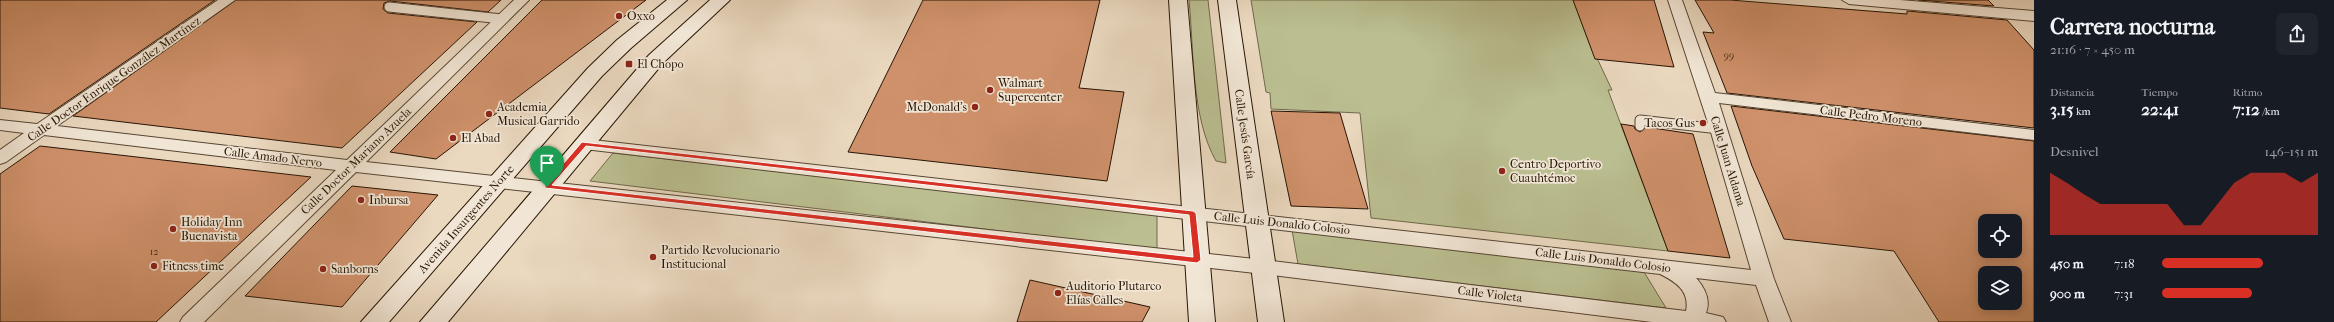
<!DOCTYPE html>
<html lang="es">
<head>
<meta charset="utf-8">
<style>
  body { margin:0; font-family:"IM FELL French Canon",serif; background:#20242c; color:#f1f3f6; height:100vh; display:flex; flex-direction:column; font-size:15px; white-space:nowrap }
  * { box-sizing:border-box; margin:0 }
  p { font-size:13px; color:#9ea1a6 }
  .icon { flex:none; width:22px; height:22px; fill:none; stroke:currentColor; stroke-width:2; stroke-linecap:round; stroke-linejoin:round }
  .map { position:relative; flex:1; overflow:hidden }
  .sheet { display:flex; flex-direction:column; background:#171b24; width:300px }
  .sheet>* { flex:none }
  .controls { position:absolute; left:1978px; top:214px; display:grid; gap:8px }
  .controls a { display:grid; place-items:center; width:44px; height:44px; border-radius:8px; background:#171b24; box-shadow:0 2px 10px #0003; font-size:20px }
  .pin { position:absolute; display:grid; place-items:center; width:34px; height:34px; color:#fff; margin:-41px -17px; border-radius:50% 50% 50% 0; rotate:-45deg; box-shadow:0 0 4px #0007 }
  .pin .icon { rotate:45deg }
  .round { display:grid; place-items:center; flex:none; width:42px; height:42px; border-radius:8px; background:#20242c }
  .headline { display:flex; align-items:center; justify-content:space-between; height:68px; padding:0 16px }
  h1 { font-size:22px; font-weight:800; line-height:30px }
  .stats { display:grid; grid-template-columns:repeat(3,1fr); gap:6px; height:68px; padding:4px 16px }
  .stats div { display:grid; align-content:center }
  .stats b { font-size:17px; font-weight:800 }
  .stats small { font-size:11px; font-weight:400 }
  .stats p { font-size:11px }
  .chart { height:112px; padding:8px 16px }
  .chart p { display:flex; justify-content:space-between }
  .chart svg { width:100%; height:72px; margin-top:4px; fill:#d93025; opacity:.7 }
  ul { padding:0 16px; list-style:none; font-size:13px }
  li { display:grid; grid-template-columns:64px 48px 1fr; align-items:center; height:30px }
  li i { height:10px; border-radius:5px; background:#d93025 }
  main { display:flex; flex:1; min-height:0 }
  .map>svg:first-child { display:block }
</style>
</head>
<body>
<main>
<div class="map">
<svg width="2034" height="322" viewBox="0 0 2034 322">
  <rect width="100%" height="100%" fill="#ead8bf"/>
  <filter id="stains"><feTurbulence type="fractalNoise" baseFrequency=".005" numOctaves="4"/><feColorMatrix values="0 0 0 0 .2 0 0 0 0 .09 0 0 0 0 .02 0 0 0 .5 -.17"/></filter>
  <radialGradient id="worn" r=".72"><stop offset=".6" stop-color="#630" stop-opacity="0"/><stop offset="1" stop-color="#630" stop-opacity=".3"/></radialGradient>
  <g fill="#babe90" stroke="#70694a">
    <path d="M1189,0H1208L1226,163L1216,161C1191,117 1194,49 1189,0Z"/>
    <path d="M1251,0H1573L1588,39L1612,90H1608L1668,251L1371,218L1360,113L1271,109L1270,93L1266,92Z"/>
    <path d="M613,153L1157,214V250L590,181Z"/>
    <path d="M1292,230L1644,272L1666,308L1298,264Z"/>
  </g>
  <g fill="#cf916b" stroke="#271404" fill-rule="evenodd">
    <path d="M0,0H215L49,114L0,108Z"/>
    <path d="M236,0H501L488,12L390,1L384,3L383,9L388,13L477,22L342,148L73,116Z"/>
    <path d="M542,0H646L436,159L390,152Z"/>
    <path d="M923,0H1100L1079,88L1124,92L1107,181L848,152Z"/>
    <path d="M1573,0H1654L1674,67L1595,59Z"/>
    <path d="M1695,0H1730L1907,14V11L2007,20L2034,50V128L1727,93L1703,32L1714,33Z"/>
    <path d="M1918,0H1988L1994,6Z"/>
    <path d="M1731,106L2034,141V322H1939L1894,251L1784,239L1752,166ZM1985,221H2015V251H1985ZM1985,273H2015V303H1985Z"/>
    <path d="M1271,111L1340,113L1368,209L1291,206Z"/>
    <path d="M1621,124L1634,126L1635,129L1640,132L1646,127L1693,134L1730,258L1668,251Z"/>
    <path d="M40,146L102,153L311,177L156,322H0V174Z"/>
    <path d="M352,186L438,195L342,307L245,296Z"/>
    <path d="M1030,280L1150,307L1142,322H1017Z"/>
  </g>
  <g fill="none" stroke-linecap="round" stroke-linejoin="round">
    <defs>
      <g id="lane">
        <path d="M389,7L502,19"/>
        <path d="M1640,126V120L1719,129"/>
      </g>
      <g id="street">
        <path d="M218,0H235L57,126L347,160L514,0H529L366,162L1264,260L1686,311C1690,291 1676,282 1660,274L584,149L578,148L575,144L578,140L584,139L1751,270L1710,129L1668,0H1682L1715,93L2034,130V140L1719,103L1774,279L1791,322H1769L1756,285L1696,278C1705,288 1711,300 1706,313L1723,317L1726,322H1652L1264,274L356,172L204,322H180L183,317L336,170L44,135L6,162L0,164V150L24,133L0,130V120L37,124Z"/>
        <path d="M1842,0H1900L2034,11V21L1849,4Z"/>
      </g>
      <g id="secondary">
        <path d="M667,0H687L631,48L602,76L389,322H361L588,68L617,40Z"/>
        <path d="M710,0H730L663,63L448,322H420L649,55Z"/>
        <path d="M1169,0H1187L1215,322H1189Z"/>
        <path d="M1218,0H1236L1284,322H1258Z"/>
      </g>
    </defs>
    <use href="#lane" stroke="#584533" stroke-width="11"/>
    <use href="#street" stroke="#584533" stroke-width="2"/>
    <use href="#secondary" stroke="#271404" stroke-width="2"/>
    <use href="#lane" stroke="#f1e6d5" stroke-width="9"/>
    <use href="#street" fill="#f1e6d5" fill-rule="evenodd"/>
    <use href="#secondary" fill="#f1e6d5" fill-rule="evenodd"/>
  </g>
  <path fill="#d93025" stroke="#fff" fill-rule="evenodd" d="M582,142L1193,211L1196,213L1201,260L1197,263L545,188V185ZM586,146L1189,215L1193,257L552,185Z"/>
  <g fill="#8f2418" stroke="#f1e6d5" stroke-width="1.5">
    <circle cx="619" cy="16" r="4"/>
    <rect x="625" y="60" width="8" height="8" rx="2"/>
    <circle cx="990" cy="90" r="4"/>
    <circle cx="975" cy="107" r="4"/>
    <circle cx="489" cy="114" r="4"/>
    <circle cx="1703" cy="123" r="4"/>
    <circle cx="453" cy="138" r="4"/>
    <circle cx="1502" cy="171" r="4"/>
    <circle cx="361" cy="200" r="4"/>
    <circle cx="173" cy="229" r="4"/>
    <circle cx="653" cy="257" r="4"/>
    <circle cx="154" cy="266" r="4"/>
    <circle cx="323" cy="269" r="4"/>
    <circle cx="1058" cy="293" r="4"/>
  </g>
  <g text-anchor="middle" dominant-baseline="central" stroke-width="3.5" stroke-linejoin="round" paint-order="stroke">
    <g font-size="10" fill="#51331e">
      <text x="1729" y="56">99</text>
      <text x="154" y="252">12</text>
    </g>
    <g font-size="12" fill="#271404" stroke="#f1e6d5" text-anchor="start">
      <text x="627" y="16">Oxxo</text>
      <text x="637" y="64">El Chopo</text>
      <text x="998" y="83">Walmart<tspan x="998" dy="14">Supercenter</tspan></text>
      <text x="497" y="107">Academia<tspan x="497" dy="14">Musical Garrido</tspan></text>
      <text x="967" y="107" text-anchor="end">McDonald's</text>
      <text x="1695" y="123" text-anchor="end">Tacos Gus</text>
      <text x="461" y="138">El Abad</text>
      <text x="1510" y="164">Centro Deportivo<tspan x="1510" dy="14">Cuauhtémoc</tspan></text>
      <text x="369" y="200">Inbursa</text>
      <text x="181" y="222">Holiday Inn<tspan x="181" dy="14">Buenavista</tspan></text>
      <text x="661" y="250">Partido Revolucionario<tspan x="661" dy="14">Institucional</tspan></text>
      <text x="162" y="266">Fitness time</text>
      <text x="331" y="269">Sanborns</text>
      <text x="1066" y="286">Auditorio Plutarco<tspan x="1066" dy="14">Elías Calles</tspan></text>
    </g>
    <g font-size="12" fill="#271404" stroke="#f1e6d5">
      <text transform="translate(114 79) rotate(-35)">Calle Doctor Enrique González Martínez</text>
      <text transform="translate(1871 116) rotate(7)">Calle Pedro Moreno</text>
      <text transform="translate(1245 134) rotate(82)">Calle Jesús García</text>
      <text transform="translate(273 157) rotate(7)">Calle Amado Nervo</text>
      <text transform="translate(356 161) rotate(-44)">Calle Doctor Mariano Azuela</text>
      <text transform="translate(1728 161) rotate(73)">Calle Juan Aldama</text>
      <text transform="translate(466 219) rotate(-49)">Avenida Insurgentes Norte</text>
      <text transform="translate(1282 223) rotate(6)">Calle Luis Donaldo Colosio</text>
      <text transform="translate(1603 260) rotate(7)">Calle Luis Donaldo Colosio</text>
      <text transform="translate(1490 294) rotate(7)">Calle Violeta</text>
    </g>
  </g>
  <rect width="100%" height="100%" filter="url(#stains)"/>
  <rect width="100%" height="100%" fill="url(#worn)"/>
</svg>
<div class="controls">
<a><svg class="icon" aria-label="locate" viewBox="0 0 24 24"><circle cx="12" cy="12" r="6"/><path d="M12 2v4M12 18v4M2 12h4M18 12h4"/></svg></a>
<a><svg class="icon" aria-label="layers" viewBox="0 0 24 24"><path d="M12 4l9 5-9 5-9-5zM3 14l9 5 9-5"/></svg></a>
</div>
<div class="pin" style="left:547px;top:187px;background:#1e9e55"><svg class="icon" aria-label="arrive" viewBox="0 0 24 24"><path d="M6 21V4h12l-3 4 3 4H6"/></svg></div>
</div>
<section class="sheet">
<div class="headline"><div><h1>Carrera nocturna</h1><p>21:16 · 7 × 450 m</p></div><a class="round"><svg class="icon" aria-label="share" viewBox="0 0 24 24"><path d="M12 15V3M7 8l5-5 5 5M5 13v7h14v-7"/></svg></a></div>
<div class="stats">
<div><p>Distancia</p><b>3.15<small> km</small></b></div>
<div><p>Tiempo</p><b>22:41</b></div>
<div><p>Ritmo</p><b>7:12<small> /km</small></b></div>
</div>
<div class="chart"><p><span>Desnivel</span>146–151 m</p>
<svg viewBox="0 0 160 44" preserveAspectRatio="none"><path d="M0 44V6L10 12L20 19L30 25L40 25L50 25L60 25L70 25L80 38L90 38L100 25L110 12L120 6L130 6L140 6L150 12L160 6V44z"/></svg>
</div>
<ul>
<li><b>450 m</b>7:18<i style="width:65%"></i></li>
<li><b>900 m</b>7:31<i style="width:58%"></i></li>
</ul>
</section>
</main>
</body>
</html>
